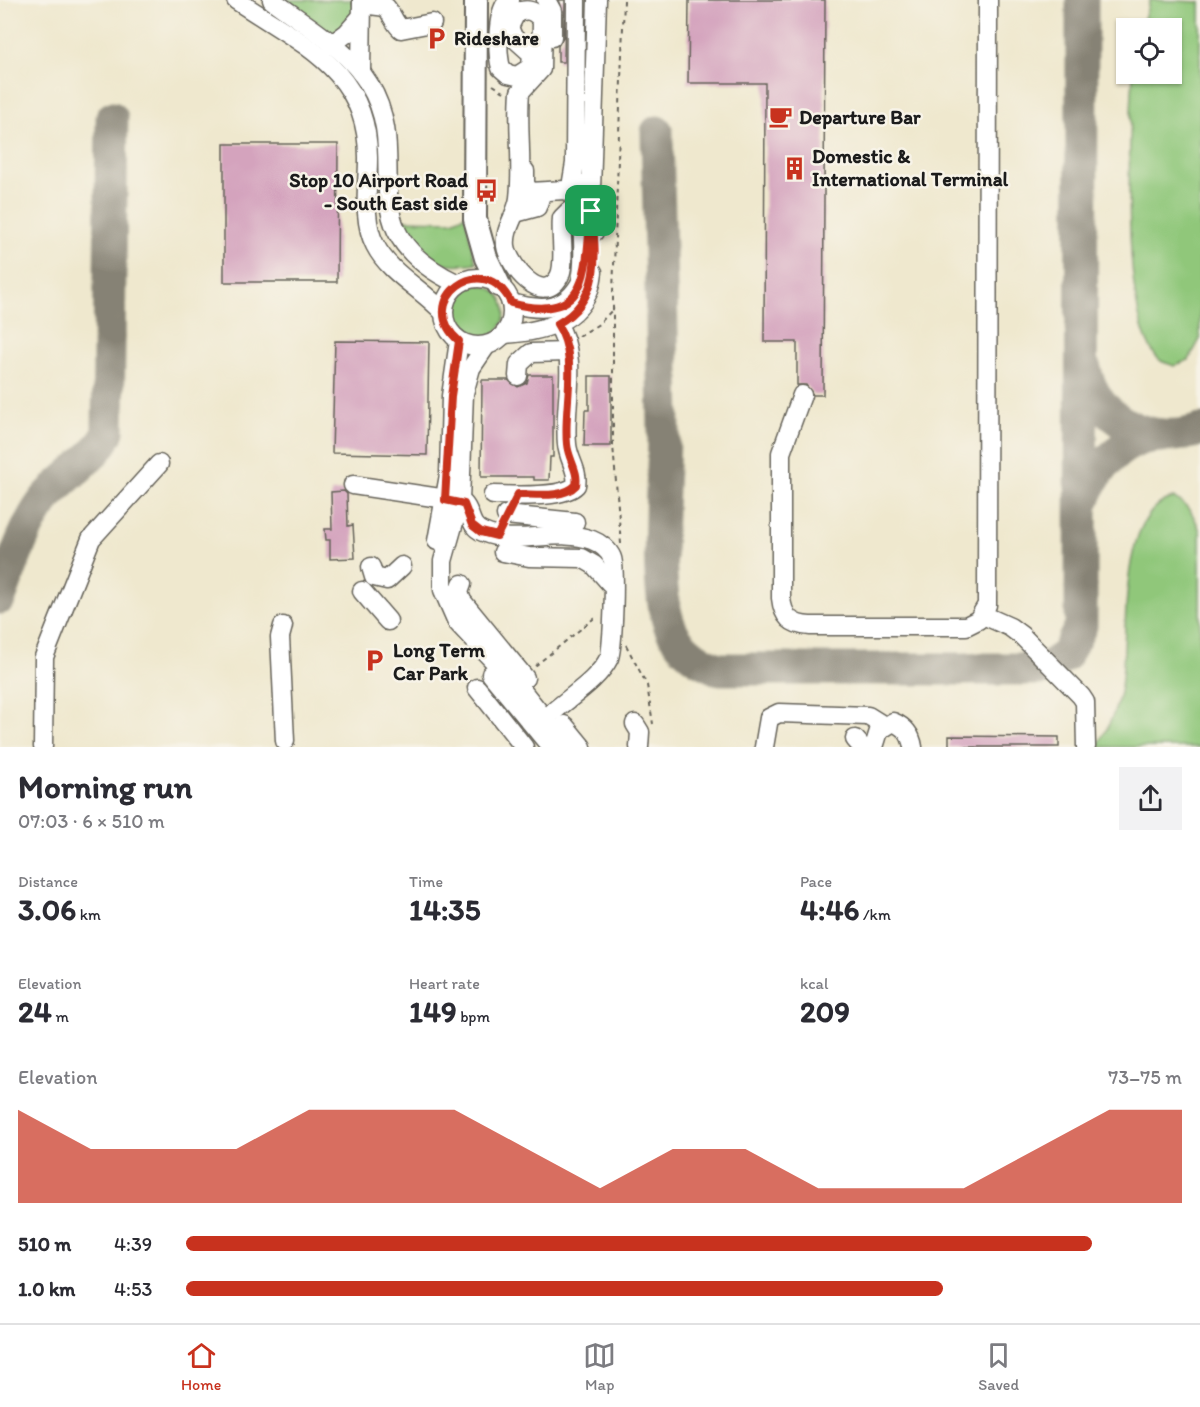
<!DOCTYPE html>
<html lang="en">
<head>
<meta charset="utf-8">
<style>
  body { margin:0; font-family:Itim,sans-serif; background:#f2f2f3; color:#2b2b33; height:100vh; display:flex; flex-direction:column; font-size:22px; white-space:nowrap }
  * { box-sizing:border-box; margin:0 }
  p { font-size:20px; color:#7c7c81 }
  .icon { flex:none; width:33px; height:33px; fill:none; stroke:currentColor; stroke-width:2; stroke-linecap:round; stroke-linejoin:round }
  .map { position:relative; height:747px; overflow:hidden }
  .sheet { display:flex; flex-direction:column; background:#fff; flex:1 }
  .sheet>* { flex:none }
  .buttons { position:absolute; left:1116px; top:18px; display:grid; gap:12px }
  .buttons a { display:grid; place-items:center; width:66px; height:66px; border-radius:0px; background:#fff; box-shadow:0 2px 4px #0004; font-size:30px }
  .pin { position:absolute; display:grid; place-items:center; width:51px; height:51px; color:#fff; margin:-26px; border-radius:12px; box-shadow:0 3px 9px #0006 }
  .round { display:grid; place-items:center; flex:none; width:63px; height:63px; border-radius:0px; background:#f2f2f3 }
  .summary { display:flex; align-items:center; justify-content:space-between; height:102px; padding:0 18px }
  h1 { font-size:33px; font-weight:700; line-height:45px }
  .metrics { display:grid; grid-template-columns:repeat(3,1fr); gap:9px; height:102px; padding:6px 18px }
  .metrics div { display:grid; align-content:center }
  .metrics b { font-size:30px; font-weight:700 }
  .metrics small { font-size:16px; font-weight:400 }
  .metrics p { font-size:16px }
  .chart { height:168px; padding:12px 18px }
  .chart p { display:flex; justify-content:space-between }
  .chart svg { width:100%; height:108px; margin-top:6px; fill:#c8321e; opacity:.7 }
  ul { padding:0 18px; list-style:none; font-size:20px }
  li { display:grid; grid-template-columns:96px 72px 1fr; align-items:center; height:45px }
  li i { height:15px; border-radius:8px; background:#c8321e }
  .dock { display:flex; justify-content:space-around; align-items:center; height:84px; border-top:2px solid #e1e1e2; background:#fff; font-size:16px; color:#7c7c81 }
  .dock a { display:grid; justify-items:center; gap:3px }
  .dock .current { color:#c8321e }
  .map>svg:first-child { display:block }
</style>
</head>
<body>
<div class="map">
<svg width="1200" height="747" viewBox="0 0 1200 747">
  <rect width="100%" height="100%" fill="#f7f3e8"/>
  <filter id="ink" filterUnits="userSpaceOnUse"><feTurbulence type="fractalNoise" baseFrequency=".0167" numOctaves="2"/><feDisplacementMap in="SourceGraphic" scale="12" xChannelSelector="R" yChannelSelector="G"/><feConvolveMatrix kernelMatrix="1 2 1 2 8 2 1 2 1" color-interpolation-filters="sRGB"/></filter>
  <filter id="wash" filterUnits="userSpaceOnUse"><feTurbulence type="fractalNoise" baseFrequency=".008" numOctaves="4" result="noise"/><feDisplacementMap in="SourceGraphic" scale="24" xChannelSelector="R" yChannelSelector="G"/><feGaussianBlur stdDeviation="1.35" result="paint"/><feColorMatrix in="noise" values="0 0 0 0 0 0 0 0 0 0 0 0 0 0 0 0 0 1.4 0 .05"/><feComposite in="paint" operator="in"/></filter>
  <g filter="url(#wash)">
    <rect width="100%" height="100%" fill="#efe8ce"/>
    <g fill="#90c77a" stroke="#56724b" stroke-width="1.5">
      <path d="M285,0H357L356,19L333,34Z"/>
      <path d="M1150,0L1200,2V339L1189,360L1174,366C1170,364 1165,363 1161,361C1118,328 1130,126 1133,74H1172V28H1141Z"/>
      <path d="M465,215L476,263C433,270 419,256 400,220L453,221Z"/>
      <circle cx="478" cy="312" r="27"/>
      <path d="M1173,498C1187,502 1196,518 1200,532V747H1097C1107,729 1116,712 1120,692C1130,646 1114,512 1173,498Z"/>
    </g>
    <g fill="none" stroke-linecap="round" stroke-linejoin="round">
      <g stroke="#868275" stroke-width="33">
        <path d="M657,132C659,232 663,333 664,433C664,484 653,579 669,624C677,647 696,660 718,669H1045L1066,655L1081,626L1082,0"/>
        <path d="M1085,369C1096,421 1152,447 1200,430"/>
        <path d="M1083,502C1096,467 1125,434 1165,436"/>
        <path d="M0,598C13,565 22,531 43,502C59,479 101,456 108,431L112,118"/>
      </g>
    </g>
    <g id="blocks">
      <g fill="#d4a3bd">
        <path d="M559,0H565L564,62H558V46L563,37V11Z"/>
        <path d="M689,0H825L823,395H813L806,385H797V342H764L765,83H688Z"/>
        <path d="M224,144H338L337,282H224Z"/>
        <path d="M335,341L429,342L427,455L332,453Z"/>
        <path d="M529,375H553V457H550L549,480H534V477H481L482,380H508L518,387L527,383Z"/>
        <path d="M589,376H611V446H584L585,410H589Z"/>
        <path d="M344,491L347,494L348,526L353,525L355,558L330,559V540H326L325,529H332L331,492Z"/>
        <path d="M949,736L1059,737V747H949Z"/>
      </g>
    </g>
  </g>
  <g filter="url(#ink)">
    <use href="#blocks" fill-opacity="0" stroke="#66635a" stroke-width="1.5"/>
    <g fill="none" stroke-linecap="round" stroke-linejoin="round">
      <defs>
        <g id="minor">
          <path d="M236,0C301,44 369,70 368,159C368,186 362,220 375,245C389,273 422,289 443,312"/>
          <path d="M272,0C305,25 347,48 369,84C416,161 343,230 458,284"/>
          <path d="M510,0C496,7 497,53 501,68L508,74L517,76L531,67L532,54L513,37L509,27L516,13C527,8 535,10 542,21L541,69L520,92C517,127 523,163 519,198C517,215 504,228 506,246C509,266 542,307 559,277C566,265 560,233 562,218L569,211H576C586,222 584,271 580,286"/>
          <path d="M546,0L552,11V37"/>
          <path d="M576,0L575,163L572,181L591,190"/>
          <path d="M362,4L386,7C392,14 394,23 401,29L432,23"/>
          <path d="M331,45L347,33L361,17"/>
          <path d="M361,73L362,0"/>
          <path d="M525,171V184L530,192L565,190L591,201"/>
          <path d="M515,213L537,207L542,192"/>
          <path d="M594,232L591,190L597,0"/>
          <circle cx="478" cy="312" r="34"/>
          <path d="M511,303C544,312 568,312 584,276"/>
          <path d="M504,334C547,332 588,320 593,272"/>
          <path d="M486,346L471,368L464,393L460,501L443,561V590L457,622L524,693L567,747"/>
          <path d="M518,376L519,364L531,353L567,352"/>
          <path d="M802,395L781,453V598C783,617 791,625 810,626H966L978,620L987,605L988,0"/>
          <path d="M353,485L460,501C473,509 467,526 483,532C516,547 558,527 592,540C600,543 609,550 612,558C616,565 613,651 609,658C598,680 571,696 553,712"/>
          <path d="M493,495C513,495 563,499 576,485C579,471 568,459 567,444C563,406 580,358 557,324"/>
          <path d="M506,515L575,522"/>
          <path d="M437,541L449,475L451,396L459,341"/>
          <path d="M503,552L529,557L582,558L594,565L610,583"/>
          <path d="M371,567L374,577L387,580L402,566"/>
          <path d="M462,584L459,592L462,601L525,678"/>
          <path d="M362,591L388,621"/>
          <path d="M983,615L1010,627L1022,636L1081,696L1085,702L1086,747"/>
          <path d="M283,626L280,637L285,741"/>
          <path d="M491,674L551,747"/>
          <path d="M477,688L524,747"/>
          <path d="M635,724L640,732L639,747"/>
          <path d="M564,725L582,747"/>
          <path d="M855,739L862,747"/>
          <path d="M43,747L44,657L91,539L159,464"/>
          <path d="M764,747L769,718L779,713L868,716L884,726"/>
          <path d="M874,747L879,731L893,722C905,727 911,734 913,747"/>
        </g>
        <path id="major" d="M476,0L475,219L486,258L499,285"/>
      </defs>
      <use href="#minor" stroke="#66635a" stroke-width="21"/>
      <use href="#major" stroke="#66635a" stroke-width="26"/>
      <g stroke="#66635a" stroke-width="2" stroke-dasharray="4.5 4.5" stroke-linecap="butt">
        <path d="M493,85L504,92"/>
        <path d="M579,336L599,324L614,308"/>
        <path d="M621,544L613,445V292L624,0"/>
        <path d="M626,645L647,685L653,724"/>
        <path d="M535,666L598,615"/>
      </g>
      <use href="#minor" stroke="#fff" stroke-width="18"/>
      <use href="#major" stroke="#fff" stroke-width="22"/>
    </g>
  </g>
  <g fill="none" stroke-linecap="round" stroke-linejoin="round" filter="url(#ink)">
    <defs>
      <path id="route" d="M591,211C597,255 601,300 557,324C580,358 563,406 567,444C568,459 579,471 576,485C563,499 535,494 518,494L497,536L481,532L472,525L464,504L445,500L451,396L459,341C413,301 484,246 511,303C592,325 585,268 591,211Z"/>
    </defs>
    <use href="#route" stroke="#fff" stroke-width="12"/>
    <use href="#route" stroke="#c8321e" stroke-width="8"/>
  </g>
  <defs>
    <symbol id="parking-bare" viewBox="-9 -9 18 18"><path d="M-3.5-5.5H1a3.5 3.5 0 0 1 0 7H-1V5.5H-3.5ZM-1-3.4V-.6H.8a1.4 1.4 0 0 0 0-2.8Z" fill="#c8321e" stroke="#f7f3e8" stroke-width="2.5" paint-order="stroke"/></symbol>
    <symbol id="cafe-bare" viewBox="-9 -9 18 18"><path d="M-5.5-4.5H6V0H3Q3 3.5 0 3.5H-2.5Q-5.5 3.5-5.5 0ZM3-3.2v2h1.7v-2ZM-6 4.5H4V6H-6Z" fill="#c8321e" stroke="#f7f3e8" stroke-width="2.5" paint-order="stroke"/></symbol>
    <symbol id="building-bare" viewBox="-9 -9 18 18"><path d="M-4-6H4V6H1V3H-1V6H-4ZM-2.5-4.3h1.7v1.8h-1.7ZM.8-4.3h1.7v1.8H.8ZM-2.5-1h1.7V.8h-1.7ZM.8-1h1.7V.8H.8Z" fill="#c8321e" stroke="#f7f3e8" stroke-width="2.5" paint-order="stroke"/></symbol>
    <symbol id="bus-bare" viewBox="-9 -9 18 18"><path d="M-5-6H5V4H4V6H2V4H-2V6H-4V4H-5ZM-3.5-4V0h7V-4ZM-3.5 1.2v1.5H-2V1.2ZM2 1.2v1.5H3.5V1.2Z" fill="#c8321e" stroke="#f7f3e8" stroke-width="2.5" paint-order="stroke"/></symbol>
  </defs>
  <g fill-rule="evenodd">
    <use href="#parking-bare" x="420" y="22" width="33" height="33"/>
    <use href="#cafe-bare" x="764" y="100" width="33" height="33"/>
    <use href="#building-bare" x="778" y="152" width="33" height="33"/>
    <use href="#bus-bare" x="470" y="174" width="33" height="33"/>
    <use href="#parking-bare" x="358" y="644" width="33" height="33"/>
  </g>
  <g text-anchor="middle" dominant-baseline="central" stroke-width="5" stroke-linejoin="round" paint-order="stroke">
    <g font-size="20" font-weight="bold" fill="#1c1c1c" stroke="#f7f3e8" text-anchor="start">
      <text x="454" y="38">Rideshare</text>
      <text x="799" y="117">Departure Bar</text>
      <text x="812" y="156">Domestic &amp;<tspan x="812" dy="23">International Terminal</tspan></text>
      <text x="468" y="180" text-anchor="end">Stop 10 Airport Road<tspan x="468" dy="23">- South East side</tspan></text>
      <text x="393" y="650">Long Term<tspan x="393" dy="23">Car Park</tspan></text>
    </g>
  </g>
</svg>
<div class="buttons">
<a><svg class="icon" aria-label="locate" viewBox="0 0 24 24"><circle cx="12" cy="12" r="6"/><path d="M12 2v4M12 18v4M2 12h4M18 12h4"/></svg></a>
</div>
<div class="pin" style="left:591px;top:211px;background:#1e9e55"><svg class="icon" aria-label="arrive" viewBox="0 0 24 24"><path d="M6 21V4h12l-3 4 3 4H6"/></svg></div>
</div>
<section class="sheet">
<div class="summary"><div><h1>Morning run</h1><p>07:03 · 6 × 510 m</p></div><a class="round"><svg class="icon" aria-label="share" viewBox="0 0 24 24"><path d="M12 15V3M7 8l5-5 5 5M5 13v7h14v-7"/></svg></a></div>
<div class="metrics">
<div><p>Distance</p><b>3.06<small> km</small></b></div>
<div><p>Time</p><b>14:35</b></div>
<div><p>Pace</p><b>4:46<small> /km</small></b></div>
</div>
<div class="metrics">
<div><p>Elevation</p><b>24<small> m</small></b></div>
<div><p>Heart rate</p><b>149<small> bpm</small></b></div>
<div><p>kcal</p><b>209</b></div>
</div>
<div class="chart"><p><span>Elevation</span>73–75 m</p>
<svg viewBox="0 0 160 44" preserveAspectRatio="none"><path d="M0 44V6L10 22L20 22L30 22L40 6L50 6L60 6L70 22L80 38L90 22L100 22L110 38L120 38L130 38L140 22L150 6L160 6V44z"/></svg>
</div>
<ul>
<li><b>510 m</b>4:39<i style="width:91%"></i></li>
<li><b>1.0 km</b>4:53<i style="width:76%"></i></li>
</ul>
</section>
<nav class="dock">
<a class="current"><svg class="icon" aria-label="home" viewBox="0 0 24 24"><path d="M3 11l9-7 9 7M6 9v11h12V9"/></svg>Home</a>
<a><svg class="icon" aria-label="map" viewBox="0 0 24 24"><path d="M3 6l6-2 6 2 6-2v14l-6 2-6-2-6 2zM9 4v14M15 6v14"/></svg>Map</a>
<a><svg class="icon" aria-label="saved" viewBox="0 0 24 24"><path d="M7 4h10v16l-5-4-5 4z"/></svg>Saved</a>
</nav>
</body>
</html>
